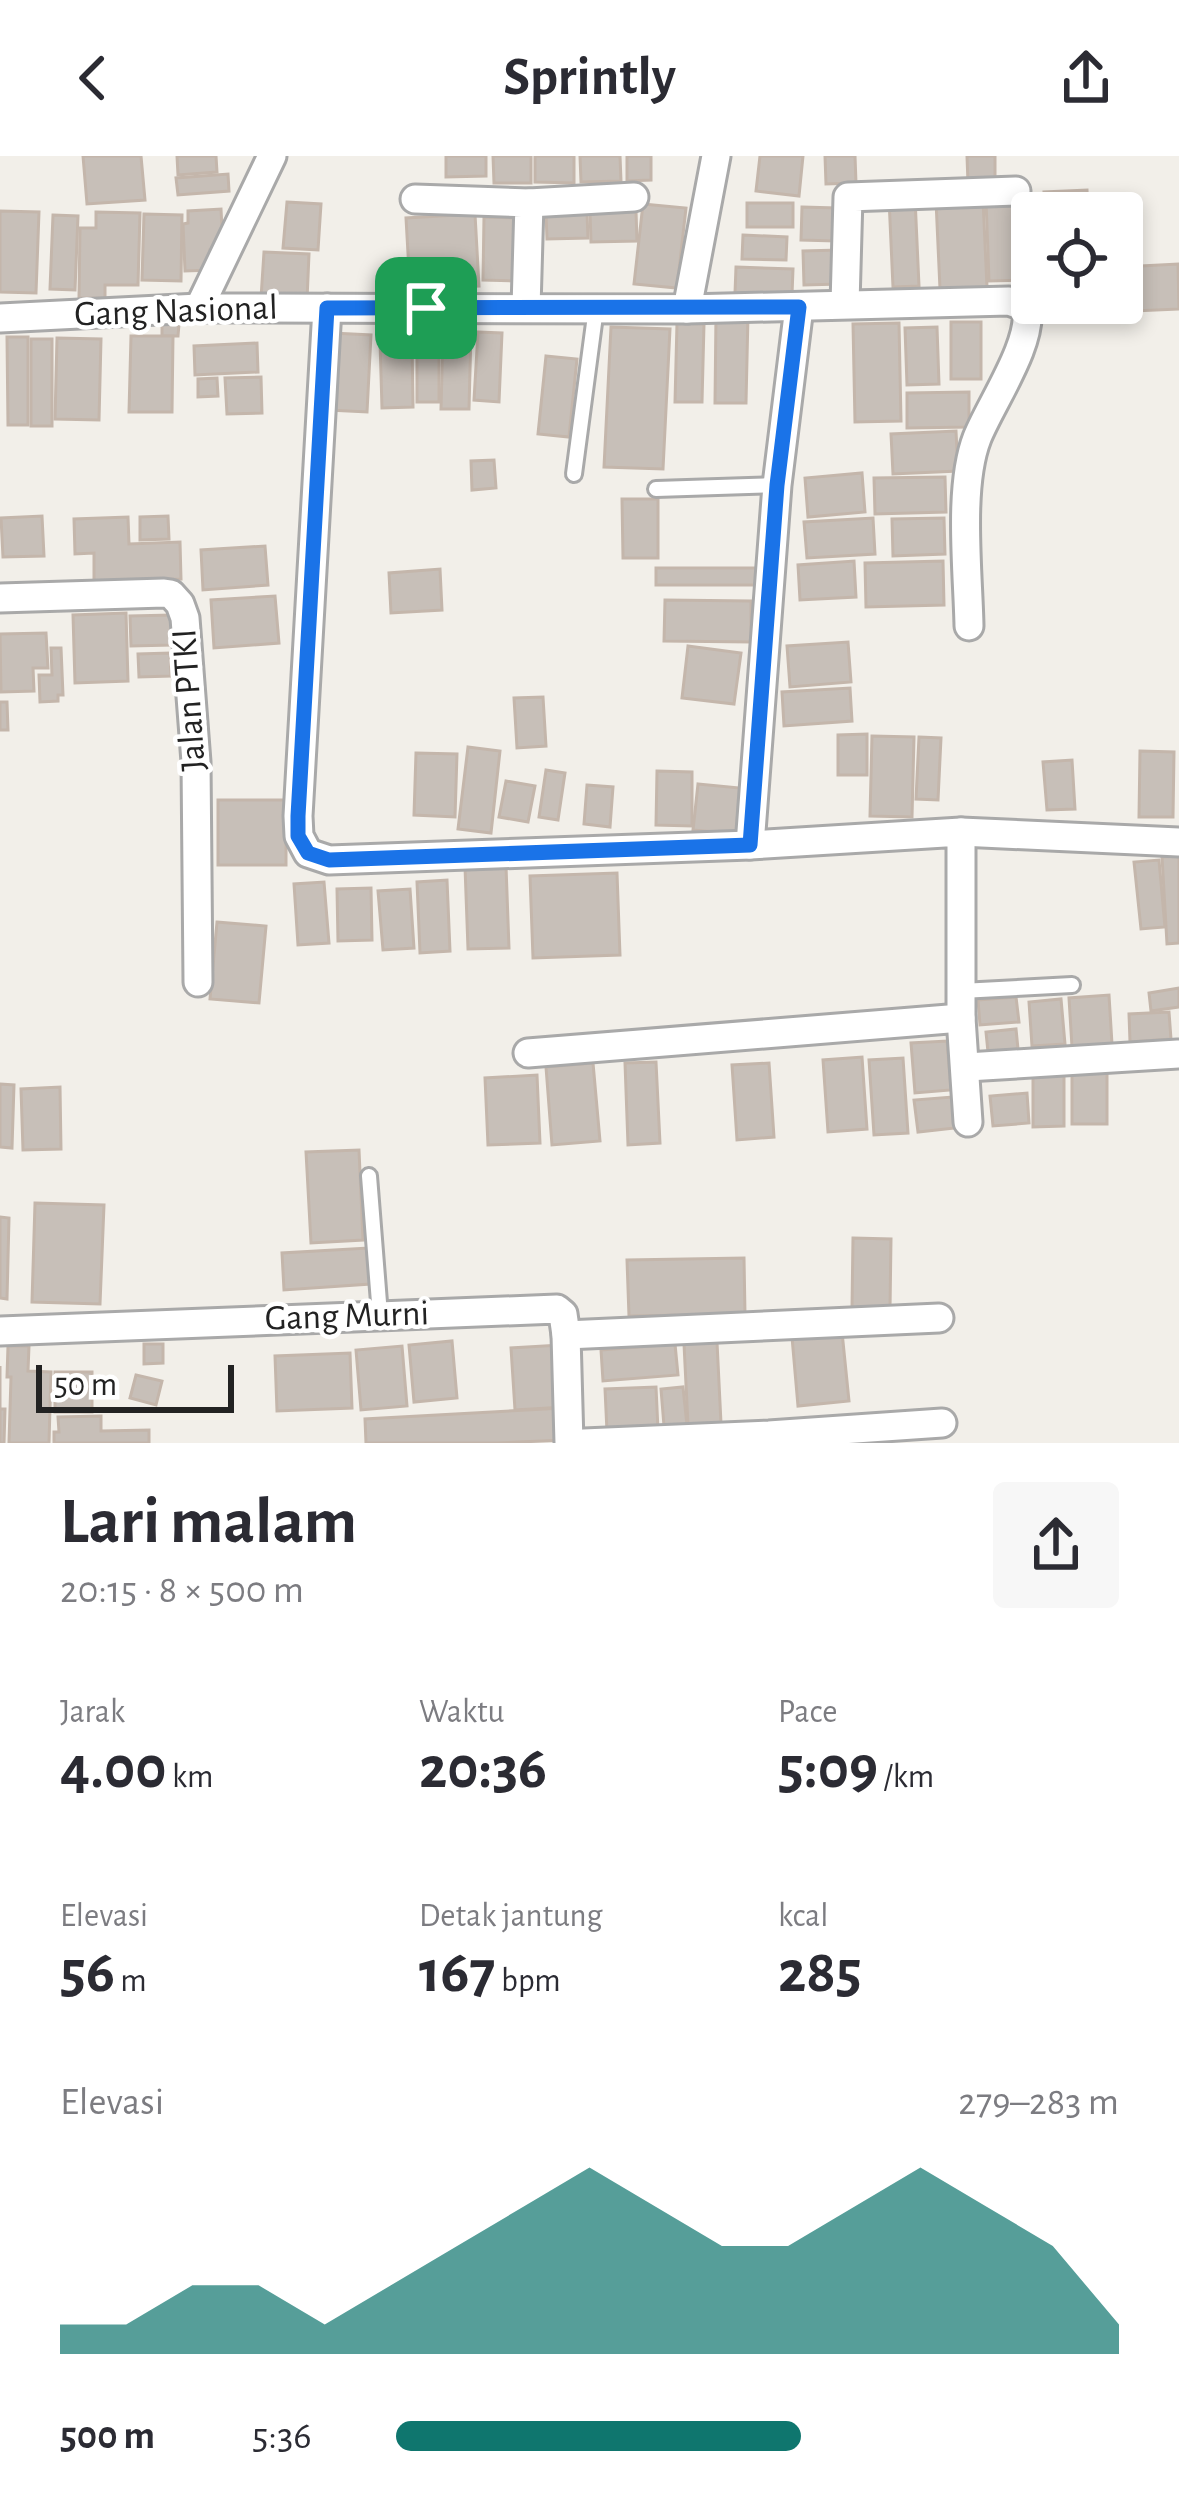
<!DOCTYPE html>
<html lang="id">
<head>
<meta charset="utf-8">
<style>
  body { margin:0; font-family:"Alegreya Sans",sans-serif; background:#f7f7f7; color:#2b2b33; height:100vh; display:flex; flex-direction:column; font-size:45px; white-space:nowrap }
  * { box-sizing:border-box; margin:0 }
  p { font-size:39px; color:#7c7c81 }
  .icon { flex:none; width:66px; height:66px; fill:none; stroke:currentColor; stroke-width:2; stroke-linecap:round; stroke-linejoin:round }
  .map { position:relative; height:1287px; overflow:hidden }
  .drawer { display:flex; flex-direction:column; background:#fff; flex:1 }
  .drawer>* { flex:none }
  .tools { position:absolute; left:1011px; top:36px; display:grid; gap:24px }
  .tools a { display:grid; place-items:center; width:132px; height:132px; border-radius:12px; background:#fff; box-shadow:0 6px 18px #0003; font-size:60px }
  .scale { position:absolute; left:36px; bottom:30px; width:198px; box-sizing:border-box; padding-left:12px; border:6px solid #222; border-top:0; font-size:33px; line-height:42px; white-space:nowrap; color:#222; -webkit-text-stroke:9px #fff; paint-order:stroke }
  .pin { position:absolute; display:grid; place-items:center; width:102px; height:102px; color:#fff; margin:-51px; border-radius:24px; box-shadow:0 6px 18px #0006 }
  .round { display:grid; place-items:center; flex:none; width:126px; height:126px; border-radius:12px; background:#f7f7f7 }
  .overview { display:flex; align-items:center; justify-content:space-between; height:204px; padding:0 60px }
  h1 { font-size:66px; font-weight:700; line-height:90px }
  .figures { display:grid; grid-template-columns:repeat(3,1fr); gap:18px; height:204px; padding:12px 60px }
  .figures div { display:grid; align-content:center }
  .figures b { font-size:60px; font-weight:700 }
  .figures small { font-size:33px; font-weight:400 }
  .figures p { font-size:33px }
  .chart { height:336px; padding:24px 60px }
  .chart p { display:flex; justify-content:space-between }
  .chart svg { width:100%; height:216px; margin-top:12px; fill:#0f766e; opacity:.7 }
  ul { padding:0 60px; list-style:none; font-size:39px }
  li { display:grid; grid-template-columns:192px 144px 1fr; align-items:center; height:90px }
  li i { height:30px; border-radius:15px; background:#0f766e }
  header { display:flex; justify-content:space-between; align-items:center; height:156px; padding:0 60px; background:#fff; font-size:54px; font-weight:700 }
  .map>svg:first-child { display:block }
</style>
</head>
<body>
<header><svg class="icon" aria-label="back" viewBox="0 0 24 24"><path d="M15 5l-7 7 7 7"/></svg>Sprintly<svg class="icon" aria-label="share" viewBox="0 0 24 24"><path d="M12 15V3M7 8l5-5 5 5M5 13v7h14v-7"/></svg></header>
<div class="map">
<svg width="1179" height="1287" viewBox="0 0 1179 1287">
  <rect width="100%" height="100%" fill="#f2efe9"/>
  <g fill="#c7bfb8" stroke="#c4b6ab" stroke-width="3">
    <path d="M83,0H141L145,44L87,48Z"/>
    <path d="M177,0H216L217,16L178,19Z"/>
    <path d="M446,0H486V20L446,21Z"/>
    <path d="M493,0H531V27H494Z"/>
    <path d="M535,0H574V27L535,26Z"/>
    <path d="M580,0H620L621,25L581,26Z"/>
    <path d="M627,0H651V24L627,25Z"/>
    <path d="M760,0H803L799,40L756,35Z"/>
    <path d="M825,0H855L856,27L826,28Z"/>
    <path d="M967,0H995V26L968,27Z"/>
    <path d="M228,18L229,35L178,39L176,22Z"/>
    <path d="M1087,34L1088,57H1045L1044,36Z"/>
    <path d="M915,42L919,130L893,131L889,43Z"/>
    <path d="M983,43L987,131L940,133L936,45Z"/>
    <path d="M1028,44L1031,124L989,125L986,45Z"/>
    <path d="M287,46L321,48L318,94L283,92Z"/>
    <rect x="747" y="47" width="46" height="24"/>
    <path d="M643,48L686,52L677,132L634,128Z"/>
    <path d="M802,51L836,52L835,85L801,84Z"/>
    <path d="M221,53L223,93L210,94L212,114L185,115L183,68L188,67V55Z"/>
    <path d="M0,55L39,56L36,137L0,136Z"/>
    <path d="M636,55L637,85L591,86L590,57Z"/>
    <path d="M96,56L140,57L138,129H105V142H79L80,72H96Z"/>
    <path d="M587,56L588,82L547,83L546,58Z"/>
    <path d="M144,58L182,59L181,125L142,124Z"/>
    <path d="M475,58L479,130L410,133L406,62Z"/>
    <path d="M53,59L78,60L75,134L50,133Z"/>
    <path d="M484,61L516,62L515,125L483,124Z"/>
    <path d="M743,79L787,81L786,104L742,103Z"/>
    <path d="M839,94L840,128L804,129L803,95Z"/>
    <path d="M264,96L309,98L307,144L261,142Z"/>
    <path d="M1178,108L1179,153L1065,158V147H1122V111Z"/>
    <path d="M736,111L793,113L792,139L735,137Z"/>
    <path d="M716,159H748L746,247H715Z"/>
    <rect x="951" y="166" width="30" height="57"/>
    <path d="M677,167L704,168L702,246H675Z"/>
    <path d="M899,167L901,265L855,266L853,168Z"/>
    <path d="M162,168H179L178,180H162Z"/>
    <path d="M611,171L670,173L663,313L604,311Z"/>
    <path d="M937,171L939,228L907,229L905,172Z"/>
    <path d="M443,175L471,176L469,253H441Z"/>
    <path d="M478,176L502,177L499,246L474,244Z"/>
    <path d="M332,177L371,179L367,256L329,254Z"/>
    <path d="M131,180H173L172,256H129Z"/>
    <path d="M7,181H28V269H8Z"/>
    <rect x="417" y="181" width="22" height="65"/>
    <path d="M57,182L101,183L99,264L55,263Z"/>
    <rect x="31" y="183" width="21" height="87"/>
    <path d="M412,184L413,251L382,252L380,185Z"/>
    <path d="M257,187L258,216L195,219L194,190Z"/>
    <path d="M546,200L577,203L569,281L538,278Z"/>
    <path d="M261,221L262,257L227,258L225,222Z"/>
    <path d="M217,222L218,240L198,241V223Z"/>
    <path d="M969,236V271L907,272V237Z"/>
    <path d="M956,275L958,315L893,318L891,278Z"/>
    <path d="M494,304L496,332L472,334L471,305Z"/>
    <path d="M862,317L865,356L808,361L805,322Z"/>
    <path d="M945,321L946,356L875,358L874,322Z"/>
    <path d="M622,343H658V402H623Z"/>
    <path d="M42,360L44,400L3,401L1,362Z"/>
    <path d="M168,360L169,383L140,384V361Z"/>
    <path d="M128,361L129,388L180,386L181,423L94,426V397L75,398L74,363Z"/>
    <path d="M873,362L875,398L807,402L804,366Z"/>
    <path d="M944,362L945,398L893,400L892,363Z"/>
    <path d="M265,390L268,429L203,434L201,394Z"/>
    <path d="M854,405L856,441L800,444L798,409Z"/>
    <path d="M943,405L944,449L866,451L865,407Z"/>
    <rect x="656" y="412" width="102" height="17"/>
    <path d="M440,413L442,454L391,457L389,417Z"/>
    <path d="M275,440L279,487L214,492L211,444Z"/>
    <path d="M665,444L751,445V486L664,485Z"/>
    <path d="M126,457L128,525L75,527L73,459Z"/>
    <path d="M172,459V489L131,490L130,460Z"/>
    <path d="M46,477L48,512H33L34,535L1,536L0,478Z"/>
    <path d="M848,486L851,526L790,531L787,490Z"/>
    <path d="M688,490L741,497L734,548L682,542Z"/>
    <path d="M51,492H61L63,539H58V545L40,546L39,519H52Z"/>
    <path d="M170,497L171,520L139,521L138,498Z"/>
    <path d="M850,532L852,565L784,570L782,536Z"/>
    <path d="M543,541L546,590L517,592L514,542Z"/>
    <path d="M0,546H7L8,574H0Z"/>
    <path d="M867,578V619H838V579Z"/>
    <path d="M872,580L914,581L912,661L870,660Z"/>
    <path d="M919,581L941,582L938,644L916,643Z"/>
    <path d="M468,591L500,595L491,677L458,673Z"/>
    <path d="M1140,595L1174,596L1173,661H1139Z"/>
    <path d="M416,597L457,598L455,661L414,659Z"/>
    <path d="M1072,604L1075,653L1047,654L1043,606Z"/>
    <path d="M546,614L565,617L558,664L539,661Z"/>
    <path d="M657,615L692,616V670L656,669Z"/>
    <path d="M506,625L535,630L528,666L499,661Z"/>
    <path d="M698,628L740,632L736,678L693,674Z"/>
    <path d="M587,629L613,631L610,671L584,668Z"/>
    <rect x="218" y="644" width="68" height="65"/>
    <path d="M1179,700V787L1167,788L1162,701Z"/>
    <path d="M1159,704L1165,771L1141,773L1134,706Z"/>
    <path d="M506,710L509,792L468,793L465,711Z"/>
    <path d="M617,717L620,799L533,802L530,720Z"/>
    <path d="M447,724L450,795L420,797L417,726Z"/>
    <path d="M324,726L329,787L298,789L294,728Z"/>
    <path d="M371,732L372,784L338,785L337,733Z"/>
    <path d="M410,733L414,792L383,794L378,735Z"/>
    <path d="M217,766L266,770L259,847L210,843Z"/>
    <path d="M1179,832V851L1151,855L1149,837Z"/>
    <path d="M1109,839L1112,888L1072,891L1069,842Z"/>
    <path d="M1016,841L1019,866L980,869L978,844Z"/>
    <path d="M1061,843L1065,888L1032,890L1029,846Z"/>
    <path d="M1169,856L1171,883L1130,886L1129,858Z"/>
    <path d="M1016,873L1018,893L988,896L986,876Z"/>
    <path d="M947,885L951,934L915,937L911,887Z"/>
    <path d="M862,901L867,973L828,976L823,904Z"/>
    <path d="M903,902L908,977L874,979L869,904Z"/>
    <path d="M656,906L660,987L628,989L625,907Z"/>
    <path d="M593,907L600,985L552,989L546,911Z"/>
    <path d="M769,907L774,981L737,984L732,909Z"/>
    <path d="M1107,917V968H1072V918Z"/>
    <path d="M537,919L540,987L488,989L485,922Z"/>
    <path d="M1033,919H1064V970L1033,971Z"/>
    <path d="M0,928L14,929L12,992L0,991Z"/>
    <path d="M60,931L61,993L23,994L21,933Z"/>
    <path d="M1027,937L1029,967L993,970L990,940Z"/>
    <path d="M952,941L955,972L918,976L914,944Z"/>
    <path d="M359,994L363,1084L311,1087L306,996Z"/>
    <path d="M35,1047L104,1049L100,1148L32,1146Z"/>
    <path d="M0,1061L9,1062L7,1143L0,1142Z"/>
    <path d="M853,1082L891,1083L890,1153L852,1152Z"/>
    <path d="M368,1092L370,1128L284,1134L282,1097Z"/>
    <path d="M744,1102L745,1158L629,1160L627,1104Z"/>
    <path d="M842,1176L849,1245L798,1250L792,1181Z"/>
    <path d="M452,1185L457,1242L414,1246L409,1189Z"/>
    <path d="M717,1186L721,1267L688,1269L684,1188Z"/>
    <path d="M144,1188H163V1207L144,1208Z"/>
    <path d="M675,1188L678,1219L603,1225L601,1194Z"/>
    <path d="M560,1189L564,1251L515,1254L511,1192Z"/>
    <path d="M8,1190H29L28,1215L51,1216L49,1287H9L11,1221H7Z"/>
    <path d="M402,1190L407,1250L361,1254L356,1194Z"/>
    <path d="M350,1197L352,1252L277,1255L275,1200Z"/>
    <path d="M0,1210V1253H5L4,1287H0Z"/>
    <rect x="55" y="1216" width="37" height="40"/>
    <path d="M136,1219L162,1225L156,1249L130,1242Z"/>
    <path d="M656,1231L658,1274L607,1276L605,1233Z"/>
    <path d="M683,1231L687,1269L664,1270L661,1233Z"/>
    <path d="M563,1252L564,1284L498,1287H366L365,1263Z"/>
    <path d="M101,1260V1275L149,1274V1287H54V1276H59L58,1261Z"/>
  </g>
  <g fill="none" stroke-linecap="round" stroke-linejoin="round">
    <defs>
      <g id="lane">
        <path d="M574,318L596,152"/>
        <path d="M656,333L777,329"/>
        <path d="M961,835L1072,829"/>
        <path d="M369,1020L380,1159"/>
      </g>
      <g id="street">
        <path d="M415,43L529,47L526,152"/>
        <path d="M529,47L634,41"/>
        <path d="M845,148L848,41L1016,35"/>
        <path d="M199,152L272,0"/>
        <path d="M327,152L298,660L299,680L308,697L329,704L750,689L961,676V862L968,966"/>
        <path d="M687,153L716,0"/>
        <path d="M0,162L199,152L687,153L1009,145L1026,151C1035,184 990,249 977,282C958,331 968,416 969,470"/>
        <path d="M0,442L164,437L171,438L180,448L185,462L196,606L198,826"/>
        <path d="M961,676L1179,686"/>
        <path d="M750,689L777,329L799,151"/>
        <path d="M528,897L961,862"/>
        <path d="M967,911L1178,898"/>
        <path d="M0,1175L557,1153L563,1158L566,1179L569,1287"/>
        <path d="M566,1179L939,1162"/>
        <path d="M584,1287L769,1279L942,1267"/>
      </g>
    </defs>
    <use href="#lane" stroke="#a9a9a9" stroke-width="20"/>
    <use href="#street" stroke="#a9a9a9" stroke-width="33"/>
    <use href="#lane" stroke="#fff" stroke-width="14"/>
    <use href="#street" stroke="#fff" stroke-width="27"/>
  </g>
  <g fill="none" stroke-linecap="round" stroke-linejoin="round">
    <defs>
      <path id="route" d="M799,151L777,329L750,689L329,704L308,697L298,680V660L327,152Z"/>
    </defs>
    <use href="#route" stroke="#fff" stroke-width="24"/>
    <use href="#route" stroke="#1a73e8" stroke-width="15"/>
  </g>
  <g text-anchor="middle" dominant-baseline="central" stroke-width="9" stroke-linejoin="round" paint-order="stroke">
    <g font-size="36" fill="#222" stroke="#fff">
      <text transform="translate(176 155) rotate(-2)">Gang Nasional</text>
      <text transform="translate(189 544) rotate(-94)">Jalan PTKI</text>
      <text transform="translate(347 1160) rotate(-2)">Gang Murni</text>
    </g>
  </g>
</svg>
<div class="tools">
<a><svg class="icon" aria-label="locate" viewBox="0 0 24 24"><circle cx="12" cy="12" r="6"/><path d="M12 2v4M12 18v4M2 12h4M18 12h4"/></svg></a>
</div>
<div class="scale">50 m</div>
<div class="pin" style="left:426px;top:152px;background:#1e9e55"><svg class="icon" aria-label="arrive" viewBox="0 0 24 24"><path d="M6 21V4h12l-3 4 3 4H6"/></svg></div>
</div>
<section class="drawer">
<div class="overview"><div><h1>Lari malam</h1><p>20:15 · 8 × 500 m</p></div><a class="round"><svg class="icon" aria-label="share" viewBox="0 0 24 24"><path d="M12 15V3M7 8l5-5 5 5M5 13v7h14v-7"/></svg></a></div>
<div class="figures">
<div><p>Jarak</p><b>4.00<small> km</small></b></div>
<div><p>Waktu</p><b>20:36</b></div>
<div><p>Pace</p><b>5:09<small> /km</small></b></div>
</div>
<div class="figures">
<div><p>Elevasi</p><b>56<small> m</small></b></div>
<div><p>Detak jantung</p><b>167<small> bpm</small></b></div>
<div><p>kcal</p><b>285</b></div>
</div>
<div class="chart"><p><span>Elevasi</span>279–283 m</p>
<svg viewBox="0 0 160 44" preserveAspectRatio="none"><path d="M0 44V38L10 38L20 30L30 30L40 38L50 30L60 22L70 14L80 6L90 14L100 22L110 22L120 14L130 6L140 14L150 22L160 38V44z"/></svg>
</div>
<ul>
<li><b>500 m</b>5:36<i style="width:56%"></i></li>
</ul>
</section>
</body>
</html>
